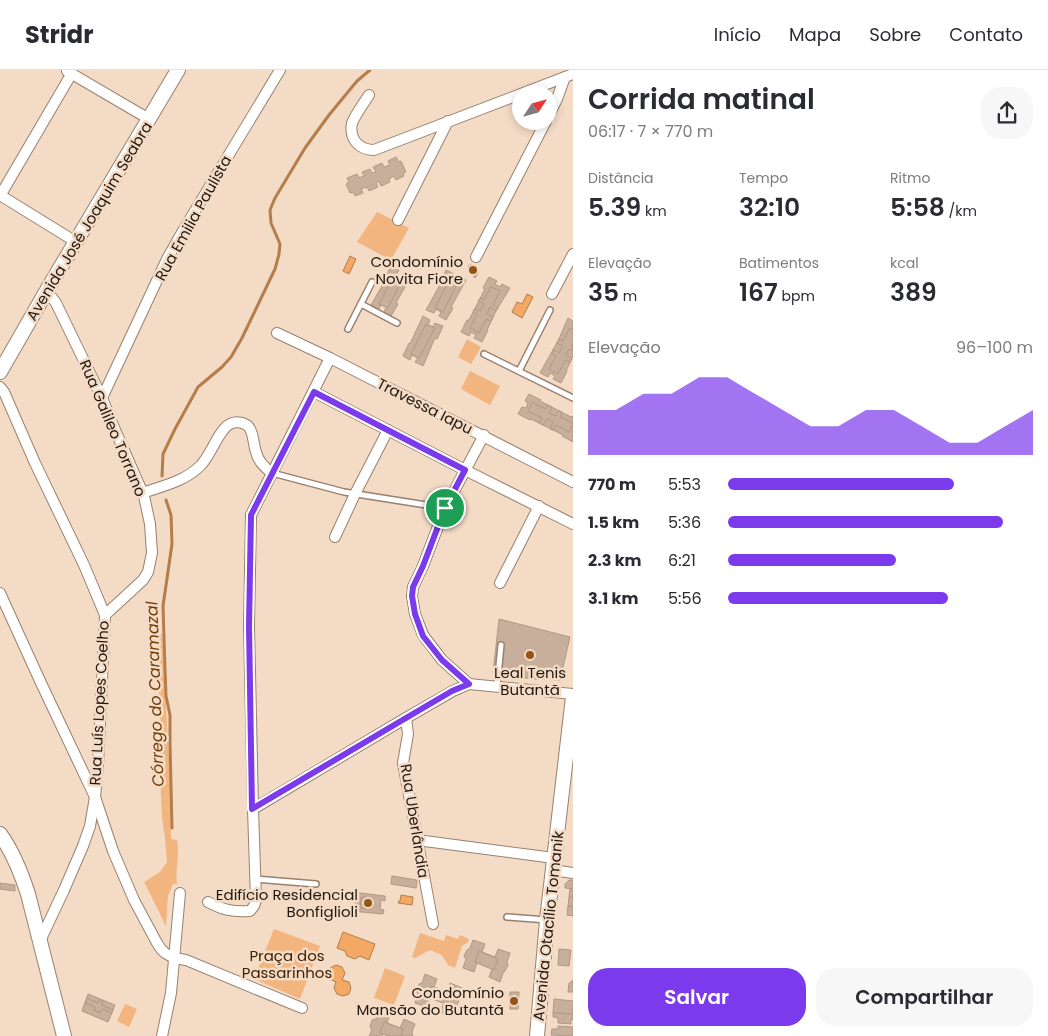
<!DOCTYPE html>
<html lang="pt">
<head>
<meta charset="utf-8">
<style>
  body { margin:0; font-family:Poppins,sans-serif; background:#f7f7f7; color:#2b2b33; height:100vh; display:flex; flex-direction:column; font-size:19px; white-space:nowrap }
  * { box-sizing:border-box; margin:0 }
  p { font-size:16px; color:#7c7c81 }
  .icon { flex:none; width:28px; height:28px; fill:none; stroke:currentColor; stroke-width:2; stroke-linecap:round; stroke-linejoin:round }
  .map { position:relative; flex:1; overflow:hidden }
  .side { display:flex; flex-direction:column; background:#fff; width:475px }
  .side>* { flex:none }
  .needle { width:32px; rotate:54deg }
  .buttons { position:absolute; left:512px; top:15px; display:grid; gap:10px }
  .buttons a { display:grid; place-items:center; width:45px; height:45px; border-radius:50%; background:#fff; box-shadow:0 2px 8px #0003; font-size:25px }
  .pin { position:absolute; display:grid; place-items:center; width:42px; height:42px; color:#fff; margin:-21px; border:2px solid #fff; border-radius:50%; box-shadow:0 1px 5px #0007 }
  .round { display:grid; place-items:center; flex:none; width:52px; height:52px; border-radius:20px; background:#f7f7f7 }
  .summary { display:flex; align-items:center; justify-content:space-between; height:85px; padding:0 15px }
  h1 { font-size:28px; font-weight:600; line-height:38px }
  .stats { display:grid; grid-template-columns:repeat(3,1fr); gap:8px; height:85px; padding:5px 15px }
  .stats div { display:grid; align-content:center }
  .stats b { font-size:25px; font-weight:600 }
  .stats small { font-size:14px; font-weight:400 }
  .stats p { font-size:14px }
  .chart { height:140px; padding:10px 15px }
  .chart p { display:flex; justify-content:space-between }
  .chart svg { width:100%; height:90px; margin-top:5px; fill:#7c3aed; opacity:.7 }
  .action { display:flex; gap:10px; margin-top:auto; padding:10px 15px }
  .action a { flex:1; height:58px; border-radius:20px; background:#7c3aed; color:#fff; font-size:20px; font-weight:600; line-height:58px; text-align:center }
  .action a+a { background:#f7f7f7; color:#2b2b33 }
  ul { padding:0 15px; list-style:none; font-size:16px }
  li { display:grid; grid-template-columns:80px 60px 1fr; align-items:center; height:38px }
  li i { height:12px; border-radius:6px; background:#7c3aed }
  header { display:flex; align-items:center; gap:30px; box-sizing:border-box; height:70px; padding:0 25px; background:#fff; border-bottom:1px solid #e1e1e2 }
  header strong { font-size:24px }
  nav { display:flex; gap:28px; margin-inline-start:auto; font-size:18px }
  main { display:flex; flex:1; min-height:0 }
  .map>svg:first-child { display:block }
</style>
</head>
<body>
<header>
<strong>Stridr</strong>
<nav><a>Início</a><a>Mapa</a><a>Sobre</a><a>Contato</a></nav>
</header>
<main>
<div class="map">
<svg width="573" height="966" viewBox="0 0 573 966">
  <rect width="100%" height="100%" fill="#f4dbc6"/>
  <g fill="#f2b580">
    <path d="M377,142L409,158L391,190L357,172Z"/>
    <path d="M467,269L481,277L471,294L458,287Z"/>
    <path d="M470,301L500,316L490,335L461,319Z"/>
    <path d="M155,562L156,564H162L170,707L171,769L177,770C180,785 175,799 177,814H173L168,826L166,856L144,812L160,802L167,792L165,768L162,748L160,705H159L161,665L159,622H161L159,596Z"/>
    <path d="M274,859L320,876L300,929L254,909Z"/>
    <path d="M420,863L444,871L446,865L458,869L460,865L469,869L467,873L462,876L455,898L448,895L442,885L430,880L415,888L412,887Z"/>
    <path d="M385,898L405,906L394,935L374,928Z"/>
    <path d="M125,934L137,939L129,957L117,951Z"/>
  </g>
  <g fill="#f3a863" stroke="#b47d4a">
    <path d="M350,186L356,189L349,204L343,201Z"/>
    <path d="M527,224L533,227L522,248L512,242L517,232L522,234Z"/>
    <path d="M401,825L413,827L412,835L398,833L399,831H400Z"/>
    <path d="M343,862L375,874L369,890L360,886L355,889L347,886L345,881L337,878Z"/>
    <path d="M336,895L342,897L345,903L342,910L349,912L351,918L349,924L343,926L337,924L334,918L336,912L330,909L328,903L330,898Z"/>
  </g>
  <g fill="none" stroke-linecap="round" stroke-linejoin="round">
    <g stroke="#b47d4a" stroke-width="3">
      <path d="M162,406L163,384L175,359L198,317L222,297L231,287L242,268L275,199L279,184L280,174L271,153L270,140L275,128L305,78L329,45L357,11L370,0"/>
      <path d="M166,430L171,445L172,474L163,536L165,599L166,626L170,645V674L172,758"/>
    </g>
  </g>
  <g fill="#c8af9b" stroke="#af9884">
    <path d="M396,87L399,92L401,91L406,102L403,103L404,106L396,110L394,106L389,109L390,112L381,116L379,111L376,113L378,117L369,121L367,117L361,119L363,123L355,126L353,122L350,123L346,114L349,112L347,108L357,104L359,108L364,106L362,102L370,99L372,103L376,102L373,97L382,93L384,97L390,95L388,91Z"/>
    <path d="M472,194L478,203L475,208L472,205L474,204L468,196Z"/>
    <path d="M391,196L399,200L396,205L401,207L404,202L411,206L396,233L398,234L391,246L384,242L386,237L381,235L379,239L371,235L386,209L385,208Z"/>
    <path d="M446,200L454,204L451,209L456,211L459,206L466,210L451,237L453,238L446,250L439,246L441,242L436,239L434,243L426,240L441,213L440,212Z"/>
    <path d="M395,204L403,208L388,238L379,234Z"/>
    <path d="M489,207L497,211L495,214L500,217L502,214L510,218L496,241L487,260H488L482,272L474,268L476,265L471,262L469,266L461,262L467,250H469L485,219L483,218Z"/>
    <path d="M450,208L458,212L443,242L435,238Z"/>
    <path d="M491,217L500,221L493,235L498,238L496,241L490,237L487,244L493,247L491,251L486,249L479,263L470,258L477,244L473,242L475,238L480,241L484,234L478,231L480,228L484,230Z"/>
    <path d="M423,246L430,250L428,255L433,257L435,253L443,256L437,269L435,268L423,296L415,292L418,288L412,285L410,290L403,286L409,273L410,274Z"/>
    <path d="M568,248L573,251V286L566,301H567L561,313L553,309L555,306L550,303L548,307L540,303L559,269Z"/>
    <path d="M426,254L435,258L419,288L411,284Z"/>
    <path d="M570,258L573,260V273L571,276L573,277V281L569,279L565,285L572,288L570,292L565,290L558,304L549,299L556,286L552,283L554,280L559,283L563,276L557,273L559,269L563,271Z"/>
    <path d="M529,324L541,330L540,331L571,347L573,346V372L562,366L563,365L531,349L530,350L518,344L522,337L526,338L528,333L525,331Z"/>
    <path d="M532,332L546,339L548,335L552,337L549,343L556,346L559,341L562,342L560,347L573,353L569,362L556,355L553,360L550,359L553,352L547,349L543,355L539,353L542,348L528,341Z"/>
    <path d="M499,549L570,567L560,610L534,609L502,605L493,603Z"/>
    <path d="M392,806L417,810L416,818L391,814Z"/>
    <path d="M569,810H573V819L565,818V814Z"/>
    <path d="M0,813L15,815V821L0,819Z"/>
    <path d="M570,819H573V828L569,827Z"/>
    <path d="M352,822L385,826V831L381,830L380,839L384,840L383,844L350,841L351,836H355L356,827H352Z"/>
    <path d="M361,827L371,828L370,839L360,838Z"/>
    <path d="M569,827L573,828V837L568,836Z"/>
    <path d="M363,830L373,831L372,837L362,835Z"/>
    <path d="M568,836L573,837V846L567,845Z"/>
    <path d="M473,870L485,874L482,882L495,887L498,879L510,883L507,892L508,895L505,901L503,903L500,912L489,907L492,899L477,893L474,902L463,898L466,889L464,886L467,880L470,878Z"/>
    <path d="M559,879L571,880L569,896L558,895Z"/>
    <path d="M479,881L498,889L494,900L475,892Z"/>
    <path d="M425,904L437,909L434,917L447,922L450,913L462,918L458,927L459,929L457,936L455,937L451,946L440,942L444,933L429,928L426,937L415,933L418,924L416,921L419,914L422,913Z"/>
    <path d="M571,911H573V922H568L569,913H571Z"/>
    <path d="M431,916L450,923L446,934L426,927Z"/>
    <path d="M510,922H519L518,939H510Z"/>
    <path d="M88,924L115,935L108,952L82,941Z"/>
    <path d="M87,928L98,933L99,930L103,931L102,935L113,940L112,943L102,939L100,943L94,940L95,937L85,933Z"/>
    <path d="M554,929L573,931V944L553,943Z"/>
    <path d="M379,940L390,944L387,953L400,958L404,949L415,954L412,962L413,966H389L383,964L382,966H369L372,960L370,957L372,950L376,949Z"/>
    <path d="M553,943L573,944V950L571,949V954L558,953V948L553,947Z"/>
    <path d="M384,952L403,959L401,966H389L380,963Z"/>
    <path d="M558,956L573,957V966L551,965L552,959H558Z"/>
  </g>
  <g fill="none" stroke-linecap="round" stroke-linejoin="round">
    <defs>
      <g id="lane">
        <path d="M361,234L397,253"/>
        <path d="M348,259L372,212"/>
        <path d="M484,284L573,328"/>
        <path d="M519,301L550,240"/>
        <path d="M272,403L344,422L445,438"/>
        <path d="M497,616L501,575"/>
        <path d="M255,809L316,814"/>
        <path d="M507,847L547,850"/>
      </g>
      <g id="street">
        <path d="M67,1L149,49"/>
        <path d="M369,25C364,33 355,45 352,53C349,69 359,80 374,80L573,4"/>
        <path d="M549,45L557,29L565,7"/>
        <path d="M0,125L76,172"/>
        <path d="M0,126L72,3"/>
        <path d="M398,150L448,51"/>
        <path d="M476,187L546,51"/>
        <path d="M47,221L56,233L102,328L115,360L144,426L150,454L152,483L148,502L143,510L105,545"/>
        <path d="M552,224L573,184"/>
        <path d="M277,263L330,288L573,412"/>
        <path d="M0,317L4,322L35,393L84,495L105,545L98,695L95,727L90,756L83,776L64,820L40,871"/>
        <path d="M314,322L465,400L573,454"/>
        <path d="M102,328L167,189L184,159L280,0"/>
        <path d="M142,423C163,416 186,411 201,395C211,385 219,359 230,354C235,351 243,352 248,356C254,362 253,374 256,382C258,391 265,398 272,403"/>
        <path d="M335,467L355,424L388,360"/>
        <path d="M500,513L539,436"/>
        <path d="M0,523L41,613L95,727L113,781L134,830L157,873L161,879L165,883L174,888L186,890L302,938"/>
        <path d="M469,614L442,590L423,565L415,544L412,526L413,517L423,496L445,438L484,365"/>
        <path d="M406,648L408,664L403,693L433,854"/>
        <path d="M253,739L406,648L453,621L469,614L573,624"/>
        <path d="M417,770L554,788"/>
        <path d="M553,800L573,803"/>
        <path d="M208,832C223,840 232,842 250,841L254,836L256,830L253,739L249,556L251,445L330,288"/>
        <path d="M162,966L171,923L180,823"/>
      </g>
      <g id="secondary">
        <path d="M0,302L50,215L178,0"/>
        <path d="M0,764C13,782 21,802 28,824L64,966"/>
        <path d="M537,966L547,850L573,627"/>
      </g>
    </defs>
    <use href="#lane" stroke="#98816e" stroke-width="8"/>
    <use href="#street" stroke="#98816e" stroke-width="12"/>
    <use href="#secondary" stroke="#98816e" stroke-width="16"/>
    <use href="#lane" stroke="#fff" stroke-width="5"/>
    <use href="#street" stroke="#fff" stroke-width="10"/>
    <use href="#secondary" stroke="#fff" stroke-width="14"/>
  </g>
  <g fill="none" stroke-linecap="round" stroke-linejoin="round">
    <defs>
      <path id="route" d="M314,322L465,400L445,438L423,496L413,517L412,526L415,544L423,566L442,590L469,614L452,621L406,648L252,739L249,556L251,445Z"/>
    </defs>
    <use href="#route" stroke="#fff" stroke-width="10"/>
    <use href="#route" stroke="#7c3aed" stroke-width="6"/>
  </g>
  <g fill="#925617" stroke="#f4dbc6" stroke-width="2">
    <circle cx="473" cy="200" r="5"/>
    <circle cx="530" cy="585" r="5"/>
    <circle cx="368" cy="833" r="5"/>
    <circle cx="514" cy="931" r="5"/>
  </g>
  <g text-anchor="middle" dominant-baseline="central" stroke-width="5" stroke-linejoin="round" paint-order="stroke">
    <g font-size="15" fill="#211811" stroke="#f4dbc6">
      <text transform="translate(193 148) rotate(-61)">Rua Emilia Paulista</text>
      <text transform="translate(89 151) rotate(-59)">Avenida José Joaquim Seabra</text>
      <text transform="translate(425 336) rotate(27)">Travessa Iapu</text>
      <text transform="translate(113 358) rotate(67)">Rua Galileo Torrano</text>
      <text transform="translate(99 633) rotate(-87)">Rua Luís Lopes Coelho</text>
      <text transform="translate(415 751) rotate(81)">Rua Uberlândia</text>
      <text transform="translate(548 856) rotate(-84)">Avenida Otacílio Tomanik</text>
    </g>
    <g font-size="15" fill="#211811" stroke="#f4dbc6" text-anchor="end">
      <text x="463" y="191">Condomínio<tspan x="463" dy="17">Novita Fiore</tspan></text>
      <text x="530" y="602" text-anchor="middle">Leal Tenis<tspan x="530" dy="17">Butantã</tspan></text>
      <text x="358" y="824">Edifício Residencial<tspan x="358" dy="17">Bonfiglioli</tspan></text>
      <text x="504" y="922">Condomínio<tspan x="504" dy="17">Mansão do Butantã</tspan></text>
    </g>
    <g font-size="15" fill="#3f2203" stroke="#f4dbc6">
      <text x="287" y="885">Praça dos<tspan x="287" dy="17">Passarinhos</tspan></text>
    </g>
    <g font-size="16" font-style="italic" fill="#6f3e07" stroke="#f4dbc6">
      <text transform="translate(155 624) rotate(-92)">Córrego do Caramazal</text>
    </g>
  </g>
</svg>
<div class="buttons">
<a><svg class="needle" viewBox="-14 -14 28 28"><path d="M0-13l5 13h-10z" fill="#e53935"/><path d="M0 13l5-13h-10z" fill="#7c7c81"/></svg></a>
</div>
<div class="pin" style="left:445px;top:438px;background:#1e9e55"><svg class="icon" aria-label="arrive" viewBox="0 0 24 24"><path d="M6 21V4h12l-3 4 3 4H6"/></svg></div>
</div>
<section class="side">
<div class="summary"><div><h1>Corrida matinal</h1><p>06:17 · 7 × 770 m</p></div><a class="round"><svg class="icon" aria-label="share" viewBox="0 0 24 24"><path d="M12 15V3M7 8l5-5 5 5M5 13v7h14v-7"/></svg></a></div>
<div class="stats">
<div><p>Distância</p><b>5.39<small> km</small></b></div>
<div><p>Tempo</p><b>32:10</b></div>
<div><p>Ritmo</p><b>5:58<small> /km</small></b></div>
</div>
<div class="stats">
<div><p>Elevação</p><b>35<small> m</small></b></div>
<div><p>Batimentos</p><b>167<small> bpm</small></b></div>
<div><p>kcal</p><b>389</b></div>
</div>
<div class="chart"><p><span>Elevação</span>96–100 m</p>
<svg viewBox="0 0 160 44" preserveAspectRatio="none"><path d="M0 44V22L10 22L20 14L30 14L40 6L50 6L60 14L70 22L80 30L90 30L100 22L110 22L120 30L130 38L140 38L150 30L160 22V44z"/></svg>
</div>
<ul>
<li><b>770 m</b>5:53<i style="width:74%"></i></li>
<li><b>1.5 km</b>5:36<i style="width:90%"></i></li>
<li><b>2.3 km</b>6:21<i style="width:55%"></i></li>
<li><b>3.1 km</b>5:56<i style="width:72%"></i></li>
</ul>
<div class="action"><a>Salvar</a><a>Compartilhar</a></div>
</section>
</main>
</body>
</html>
